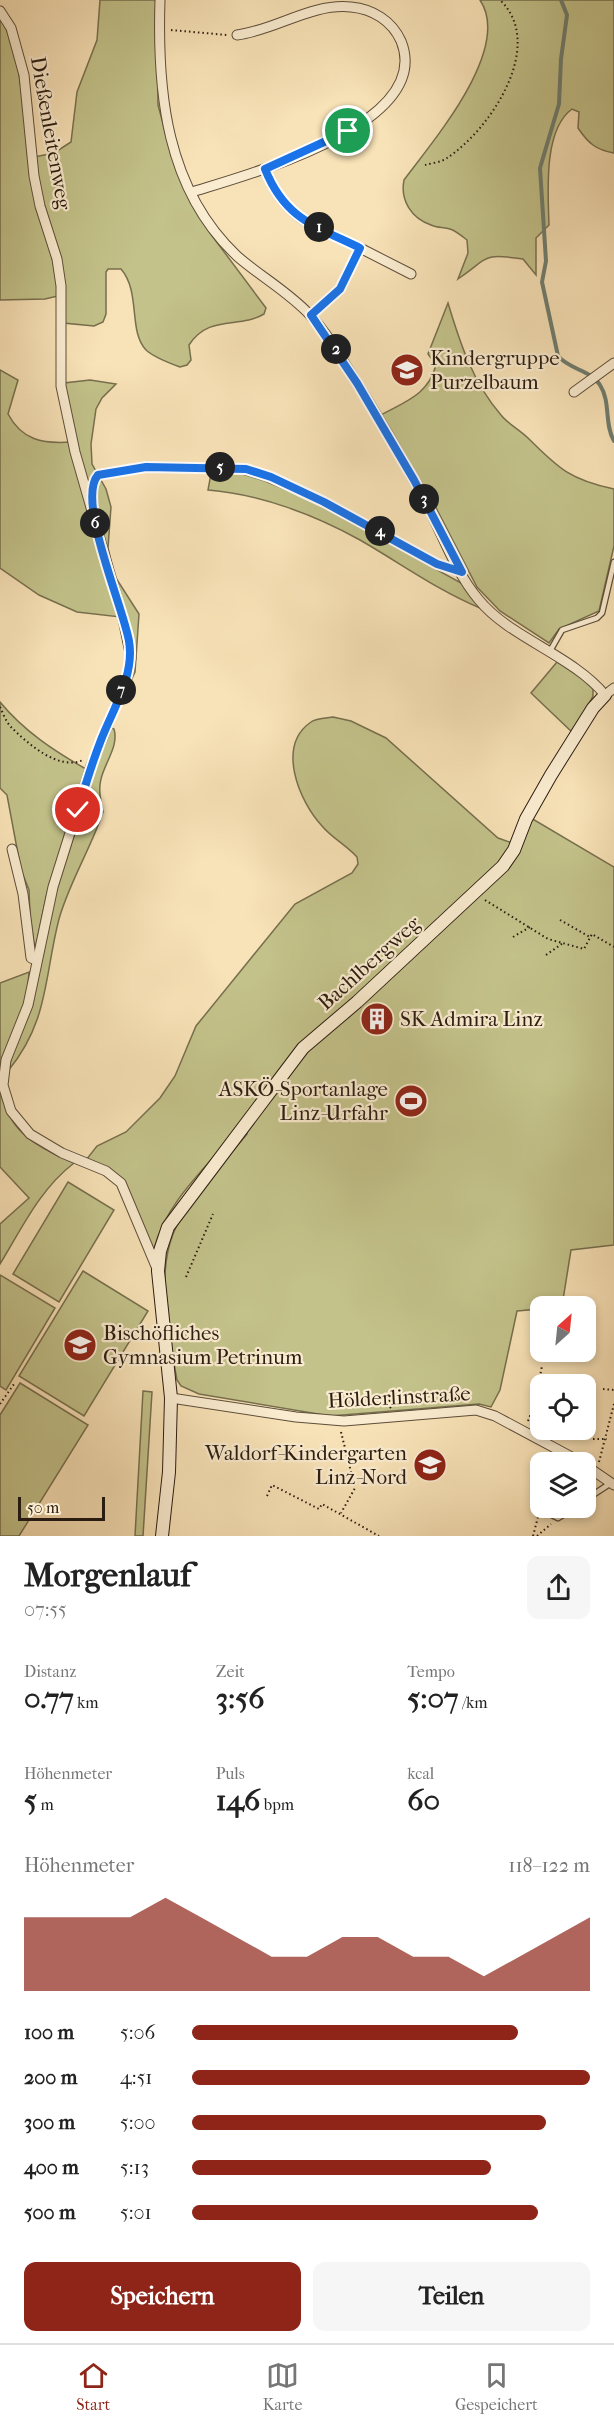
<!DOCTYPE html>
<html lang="de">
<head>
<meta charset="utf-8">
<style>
  body { margin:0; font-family:"IM FELL French Canon",serif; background:#f6f6f6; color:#222; height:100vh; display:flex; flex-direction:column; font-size:22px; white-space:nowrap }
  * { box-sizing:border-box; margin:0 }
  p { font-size:20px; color:#767676 }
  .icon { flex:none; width:33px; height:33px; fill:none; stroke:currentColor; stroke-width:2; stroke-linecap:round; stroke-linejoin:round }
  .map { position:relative; height:1536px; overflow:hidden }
  .panel { display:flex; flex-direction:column; background:#fff; flex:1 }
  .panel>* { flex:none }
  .needle { width:39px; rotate:27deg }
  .controls { position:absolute; left:530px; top:1296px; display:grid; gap:12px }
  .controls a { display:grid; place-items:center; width:66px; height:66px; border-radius:12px; background:#fff; box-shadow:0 3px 9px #0003; font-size:30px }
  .scale { position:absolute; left:18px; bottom:15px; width:87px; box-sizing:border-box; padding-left:6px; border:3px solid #2b1c11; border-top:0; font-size:16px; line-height:21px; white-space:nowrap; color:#2b1c11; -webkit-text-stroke:4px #faecd0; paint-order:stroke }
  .pin { position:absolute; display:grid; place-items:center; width:51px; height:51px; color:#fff; margin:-26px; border:3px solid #fff; border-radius:50%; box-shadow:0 2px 6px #0007 }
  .km { position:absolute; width:30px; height:30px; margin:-15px; border-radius:50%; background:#222; color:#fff; font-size:16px; line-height:30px; text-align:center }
  .round { display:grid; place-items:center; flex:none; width:63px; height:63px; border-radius:12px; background:#f6f6f6 }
  .head { display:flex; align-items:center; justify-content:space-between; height:102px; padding:0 24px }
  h1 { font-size:33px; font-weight:800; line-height:45px }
  .stats { display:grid; grid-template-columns:repeat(3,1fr); gap:9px; height:102px; padding:6px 24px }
  .stats div { display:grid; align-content:center }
  .stats b { font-size:30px; font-weight:800 }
  .stats small { font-size:16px; font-weight:400 }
  .stats p { font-size:16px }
  .chart { height:168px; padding:12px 24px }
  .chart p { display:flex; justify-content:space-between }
  .chart svg { width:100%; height:108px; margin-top:6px; fill:#8f2418; opacity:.7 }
  .cta { display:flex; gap:12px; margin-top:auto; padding:12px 24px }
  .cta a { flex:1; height:69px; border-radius:12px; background:#8f2418; color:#fff; font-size:24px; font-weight:800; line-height:69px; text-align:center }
  .cta a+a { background:#f6f6f6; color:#222 }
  ul { padding:0 24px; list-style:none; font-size:20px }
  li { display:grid; grid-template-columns:96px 72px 1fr; align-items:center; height:45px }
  li i { height:15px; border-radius:8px; background:#8f2418 }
  .tab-bar { display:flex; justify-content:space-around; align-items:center; height:84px; border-top:2px solid #e0e0e0; background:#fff; font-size:16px; color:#767676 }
  .tab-bar a { display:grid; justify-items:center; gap:3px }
  .tab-bar .active { color:#8f2418 }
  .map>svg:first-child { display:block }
</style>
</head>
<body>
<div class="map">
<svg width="614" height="1536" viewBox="0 0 614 1536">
  <rect width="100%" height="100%" fill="#f8e2b7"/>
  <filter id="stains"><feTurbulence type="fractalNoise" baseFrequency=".00333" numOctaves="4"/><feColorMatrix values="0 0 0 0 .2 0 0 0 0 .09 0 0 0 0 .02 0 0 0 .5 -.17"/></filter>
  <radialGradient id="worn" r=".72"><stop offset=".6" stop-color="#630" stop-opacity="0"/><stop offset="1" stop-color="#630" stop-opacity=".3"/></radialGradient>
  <g fill="#c3c28a" stroke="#776f4e" stroke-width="1.5">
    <path d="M100,0H157L158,105L172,157L195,209L210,233L266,308L264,314C239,329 209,314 189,345L191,360L187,365L180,367C169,363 155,358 146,350C128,331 141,292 121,269H108L106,272V314L103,322L94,326L63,323L34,157L54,153L71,142L77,92L97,40Z"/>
    <path d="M480,0H614V153C596,150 588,143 578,128L579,112L572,109C543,130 548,193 549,225L536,238V275L523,259C482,253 490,257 458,279L468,253L467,240C462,236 456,231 450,229C444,227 437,228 431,225C411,218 400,200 404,180C432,142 513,49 480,0Z"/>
    <path d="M0,16C25,62 21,112 30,162C38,208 54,250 58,296L45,299L0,300Z"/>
    <path d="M448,303C460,343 473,383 501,415C508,424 520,430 529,439C559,469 571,480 614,489V546L599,611L559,629L549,643L500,611L477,587L433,502L381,415C406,401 428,395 436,365L428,354Z"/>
    <path d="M0,370L18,380L8,414C22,440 42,444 71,442L120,617L77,612L39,595L0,568Z"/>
    <path d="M90,380L116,384L102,398L96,409L91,444L92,464L106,489L111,507L108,548L114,575L139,614L135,672L129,685L134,670V648L81,466L64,383Z"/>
    <path d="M212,468L233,471L265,481L308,499L463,584L480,608C437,590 400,563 360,540C315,515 260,494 208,490Z"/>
    <path d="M557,662L584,680L593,689V696L573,733L531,693Z"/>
    <path d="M0,702C24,731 54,751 86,769L47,893L35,950L30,916L29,890L21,870L7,795L0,788Z"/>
    <path d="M333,717L351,721L386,738L498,838L512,843L531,818L614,867V1245L571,1250L562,1306H540V1309L517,1311L500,1390L491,1407L479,1404L330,1416L199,1394L181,1386L177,1380C169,1335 156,1278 173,1234C185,1203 225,1161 247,1134L239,1128C209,1165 166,1201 154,1249L151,1248L127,1189L86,1160L97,1146L126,1132L160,1098L175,1076L196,1026L295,904L352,873L358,864L357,857C346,845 332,838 322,826C299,801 276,746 311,722C316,718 327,718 333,717Z"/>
    <path d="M109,727L114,729C119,746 105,762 101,779C98,790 101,801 103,812C91,848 69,883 59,919C44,977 49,1021 8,1071L48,916Z"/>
    <path d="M29,972L27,999L0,1076V983Z"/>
    <path d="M0,1079C3,1090 4,1102 8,1112C18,1138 50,1153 74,1163C40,1189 22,1228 0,1264V1224L29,1198L0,1167Z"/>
    <path d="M68,1182L114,1210L59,1302L13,1274Z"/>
    <path d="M83,1271L148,1311L84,1416L19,1376Z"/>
    <path d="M0,1275L55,1308L6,1390L0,1386Z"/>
    <path d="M20,1383L88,1425L19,1536H0V1415Z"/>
    <path d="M143,1391L152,1392L143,1536H135Z"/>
  </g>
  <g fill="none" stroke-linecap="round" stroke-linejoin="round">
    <path stroke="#6f7d70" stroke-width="4" d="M561,0L567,15L561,59L559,104L540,168L546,261L542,282L558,356C570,370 591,370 600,385C611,402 604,424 614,441"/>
    <defs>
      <g id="lane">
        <path d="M550,651L562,630L597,618L602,613L614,562"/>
        <path d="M585,1500L611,1483"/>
        <path d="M540,1509L558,1518L574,1508"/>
      </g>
      <g id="street">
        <path d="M160,0C157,92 166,189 237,256C261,277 289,292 311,316C324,330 335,347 345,364C374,409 402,457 427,505C443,536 456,573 479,600C510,638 572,655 605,695L614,688"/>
        <path d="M0,11L11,28L24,75L34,176L40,206L57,259L61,286V386L75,452L123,619L131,658L126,680L91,766L53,887L28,1005L6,1060L3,1085L11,1111L30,1134L62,1153L106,1171L121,1183L158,1271"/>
        <path d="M265,169C285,220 315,226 360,248L340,289L311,315"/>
        <path d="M192,192C246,175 435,125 401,41C392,21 373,9 351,7C311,3 276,30 237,35"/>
        <path d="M360,248L411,274"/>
        <path d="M574,392L614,363"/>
        <path d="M12,849L23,894L31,958L36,960"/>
        <path d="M171,1398L296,1417L344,1421L476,1410L495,1416L581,1462"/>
        <path d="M585,1465L614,1485"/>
      </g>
      <path id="secondary" d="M162,1536L169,1472L171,1398L158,1271L160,1251L168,1227L303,1048L357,1002L503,866L514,850L526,819L551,775L593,708L605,695"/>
    </defs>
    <use href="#lane" stroke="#5e4e3a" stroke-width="7"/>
    <use href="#street" stroke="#5e4e3a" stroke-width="11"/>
    <use href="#secondary" stroke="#2b1c11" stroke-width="14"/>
    <g stroke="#2b1c11" stroke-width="2" stroke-dasharray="1.5 3" stroke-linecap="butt">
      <path d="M171,30L227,35"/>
      <path d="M425,165C432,163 442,162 447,158C490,130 547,45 500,0"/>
      <path d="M94,481L98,475L106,472L146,467L246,469L271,477L324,502L447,569"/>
      <path d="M0,707C3,713 6,722 11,727C28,744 59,771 83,760"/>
      <path d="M485,900L548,939L584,949L592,934L614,947"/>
      <path d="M560,920L590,937"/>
      <path d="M513,937L530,927"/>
      <path d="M546,955L563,943"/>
      <path d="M186,1277L213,1214"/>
      <path d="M603,1389L614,1390"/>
      <path d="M0,1404L14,1384"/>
      <path d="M391,1408L387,1404L395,1394"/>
      <path d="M528,1421L534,1406L542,1366"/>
      <path d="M341,1432L355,1488L341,1513"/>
      <path d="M593,1439H607"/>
      <path d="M599,1462L614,1404"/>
      <path d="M267,1496L272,1485L319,1509L322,1504L379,1536"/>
      <path d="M533,1536L538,1517"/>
      <path d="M537,1536L551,1524"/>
    </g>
    <use href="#lane" stroke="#faecd0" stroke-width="4.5"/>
    <use href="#street" stroke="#faecd0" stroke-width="9"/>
    <use href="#secondary" stroke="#faecd0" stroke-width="12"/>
  </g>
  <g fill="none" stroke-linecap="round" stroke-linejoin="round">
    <defs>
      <path id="route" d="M78,810C85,786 92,763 101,740C113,709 135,675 129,641C123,606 76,500 98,475L146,467L246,469L271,477L324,502L437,564L462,572L414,480L357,383L311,315L340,289L360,248C315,226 285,219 265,169L348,131"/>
    </defs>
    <use href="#route" stroke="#fff" stroke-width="12"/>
    <use href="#route" stroke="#1a73e8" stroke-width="8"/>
  </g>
  <defs>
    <symbol id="school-disc" viewBox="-11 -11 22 22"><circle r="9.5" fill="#8f2418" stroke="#faecd0"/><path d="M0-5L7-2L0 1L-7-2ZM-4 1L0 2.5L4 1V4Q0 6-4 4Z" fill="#fff"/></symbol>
    <symbol id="building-disc" viewBox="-11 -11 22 22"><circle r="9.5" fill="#8f2418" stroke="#faecd0"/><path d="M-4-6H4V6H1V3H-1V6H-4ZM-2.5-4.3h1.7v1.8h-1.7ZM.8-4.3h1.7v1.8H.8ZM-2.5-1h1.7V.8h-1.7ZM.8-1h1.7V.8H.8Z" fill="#fff"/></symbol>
    <symbol id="stadium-disc" viewBox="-11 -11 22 22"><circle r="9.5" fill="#8f2418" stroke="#faecd0"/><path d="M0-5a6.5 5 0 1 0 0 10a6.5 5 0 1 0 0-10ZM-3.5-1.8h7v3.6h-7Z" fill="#fff"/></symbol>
  </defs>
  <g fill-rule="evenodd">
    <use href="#school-disc" x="388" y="351" width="38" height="38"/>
    <use href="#building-disc" x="358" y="1000" width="38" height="38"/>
    <use href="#stadium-disc" x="392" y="1082" width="38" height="38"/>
    <use href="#school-disc" x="61" y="1326" width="38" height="38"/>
    <use href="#school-disc" x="411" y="1446" width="38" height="38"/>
  </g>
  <g text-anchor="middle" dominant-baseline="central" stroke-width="4.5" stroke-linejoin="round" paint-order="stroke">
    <g font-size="21" fill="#2b1c11" stroke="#faecd0">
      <text transform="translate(51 133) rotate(80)">Dießenleitenweg</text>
      <text transform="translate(369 963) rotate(-42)">Bachlbergweg</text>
      <text transform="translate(399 1397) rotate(-3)">Hölderlinstraße</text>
    </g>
    <g font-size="21" fill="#2b1c11" stroke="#faecd0" text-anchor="start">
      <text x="430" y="358">Kindergruppe<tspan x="430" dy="24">Purzelbaum</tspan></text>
      <text x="400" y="1019">SK Admira Linz</text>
      <text x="388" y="1089" text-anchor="end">ASKÖ-Sportanlage<tspan x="388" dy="24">Linz-Urfahr</tspan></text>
      <text x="103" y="1333">Bischöfliches<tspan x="103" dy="24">Gymnasium Petrinum</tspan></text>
      <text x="407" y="1453" text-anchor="end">Waldorf-Kindergarten<tspan x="407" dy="24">Linz-Nord</tspan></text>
    </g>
  </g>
  <rect width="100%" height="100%" filter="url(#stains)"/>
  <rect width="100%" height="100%" fill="url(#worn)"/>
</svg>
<div class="controls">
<a><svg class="needle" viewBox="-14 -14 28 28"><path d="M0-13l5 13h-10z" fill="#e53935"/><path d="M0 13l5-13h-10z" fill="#767676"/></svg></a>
<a><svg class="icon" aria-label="locate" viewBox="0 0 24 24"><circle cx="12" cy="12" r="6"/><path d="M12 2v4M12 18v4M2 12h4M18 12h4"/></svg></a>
<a><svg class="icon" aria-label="layers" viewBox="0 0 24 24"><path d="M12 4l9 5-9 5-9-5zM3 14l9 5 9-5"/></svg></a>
</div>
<div class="scale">50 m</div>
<div class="pin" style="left:348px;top:131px;background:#1e9e55"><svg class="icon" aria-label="arrive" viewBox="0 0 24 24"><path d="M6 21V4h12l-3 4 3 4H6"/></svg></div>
<div class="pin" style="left:78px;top:810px;background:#d93025"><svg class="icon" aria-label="check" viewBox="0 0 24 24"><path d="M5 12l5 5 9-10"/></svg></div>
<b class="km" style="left:319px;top:227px">1</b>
<b class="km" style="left:336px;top:349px">2</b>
<b class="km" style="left:424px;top:499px">3</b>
<b class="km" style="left:380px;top:531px">4</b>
<b class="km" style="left:220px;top:467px">5</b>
<b class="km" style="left:95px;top:523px">6</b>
<b class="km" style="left:121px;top:690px">7</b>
</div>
<section class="panel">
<div class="head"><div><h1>Morgenlauf</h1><p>07:55</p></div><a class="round"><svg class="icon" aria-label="share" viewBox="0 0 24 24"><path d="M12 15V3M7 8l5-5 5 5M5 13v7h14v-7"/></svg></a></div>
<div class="stats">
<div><p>Distanz</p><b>0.77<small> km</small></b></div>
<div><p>Zeit</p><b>3:56</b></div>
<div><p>Tempo</p><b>5:07<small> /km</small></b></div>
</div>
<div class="stats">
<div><p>Höhenmeter</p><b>5<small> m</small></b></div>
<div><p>Puls</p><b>146<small> bpm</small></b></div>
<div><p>kcal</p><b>60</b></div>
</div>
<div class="chart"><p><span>Höhenmeter</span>118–122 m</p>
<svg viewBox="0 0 160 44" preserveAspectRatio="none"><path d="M0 44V14L10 14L20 14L30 14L40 6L50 14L60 22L70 30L80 30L90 22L100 22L110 30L120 30L130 38L140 30L150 22L160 14V44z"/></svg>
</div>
<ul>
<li><b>100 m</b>5:06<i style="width:82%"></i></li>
<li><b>200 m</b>4:51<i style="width:100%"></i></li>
<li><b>300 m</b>5:00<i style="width:89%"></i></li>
<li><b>400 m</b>5:13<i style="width:75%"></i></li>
<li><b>500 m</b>5:01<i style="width:87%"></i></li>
</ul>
<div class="cta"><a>Speichern</a><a>Teilen</a></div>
</section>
<nav class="tab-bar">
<a class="active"><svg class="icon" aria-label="home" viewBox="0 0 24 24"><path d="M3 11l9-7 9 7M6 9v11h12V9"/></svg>Start</a>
<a><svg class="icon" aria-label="map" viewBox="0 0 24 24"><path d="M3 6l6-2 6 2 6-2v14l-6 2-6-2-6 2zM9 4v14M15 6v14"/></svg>Karte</a>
<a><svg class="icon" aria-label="saved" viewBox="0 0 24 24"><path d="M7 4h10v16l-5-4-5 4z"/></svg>Gespeichert</a>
</nav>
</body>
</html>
